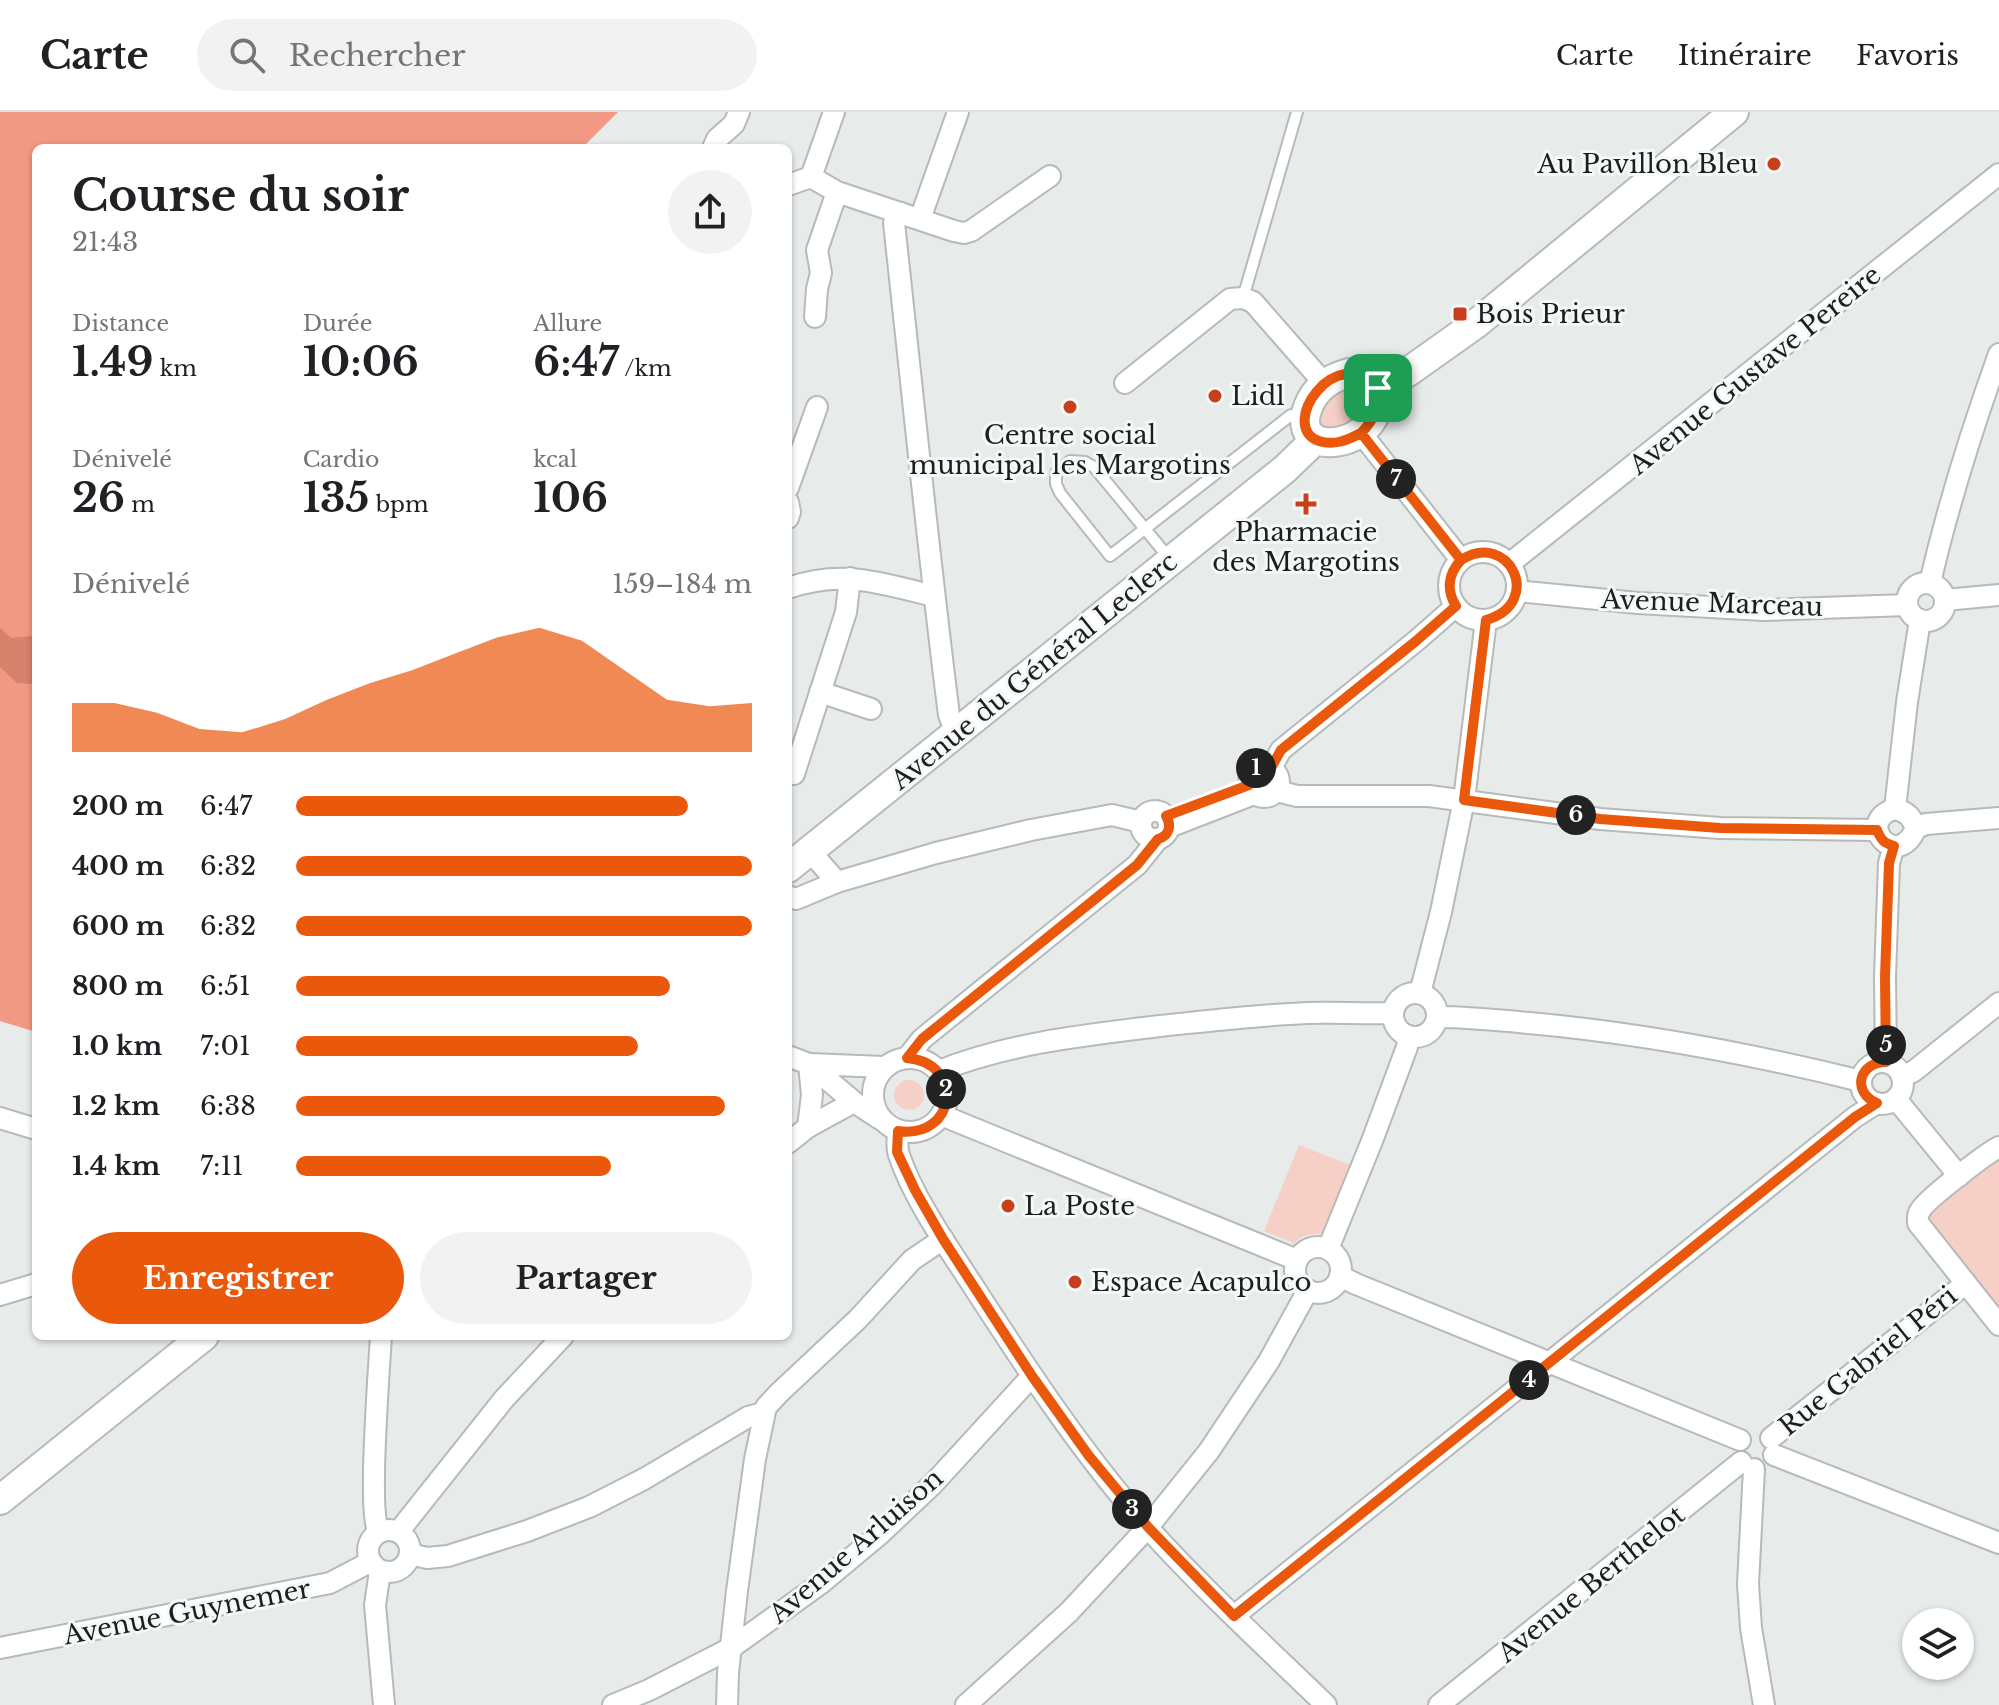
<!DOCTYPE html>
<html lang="fr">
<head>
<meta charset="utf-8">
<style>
  body { margin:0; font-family:"Libre Baskerville",serif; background:#f2f2f2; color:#202124; height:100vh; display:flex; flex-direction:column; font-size:30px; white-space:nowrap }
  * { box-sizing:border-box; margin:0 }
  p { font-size:26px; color:#757577 }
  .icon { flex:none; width:44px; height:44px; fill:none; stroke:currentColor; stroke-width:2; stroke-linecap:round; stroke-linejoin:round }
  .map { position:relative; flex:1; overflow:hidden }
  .sheet { position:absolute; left:32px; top:32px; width:760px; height:1196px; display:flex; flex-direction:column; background:#fff; border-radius:12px; box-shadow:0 2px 6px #0004 }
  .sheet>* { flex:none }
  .tools { position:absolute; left:1902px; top:1496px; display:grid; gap:16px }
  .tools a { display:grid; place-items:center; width:72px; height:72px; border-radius:50%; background:#fff; box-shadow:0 2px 6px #0004; font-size:40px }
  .pin { position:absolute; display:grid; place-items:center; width:68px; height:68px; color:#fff; margin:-34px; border-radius:16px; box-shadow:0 4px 12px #0006 }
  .km { position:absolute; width:40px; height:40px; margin:-20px; border-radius:50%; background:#222; color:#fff; font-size:22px; line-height:40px; text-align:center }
  .round { display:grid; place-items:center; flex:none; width:84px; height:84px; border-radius:42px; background:#f2f2f2 }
  .head { display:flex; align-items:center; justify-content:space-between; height:136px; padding:0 40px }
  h1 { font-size:44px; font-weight:700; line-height:60px }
  .metrics { display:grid; grid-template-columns:repeat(3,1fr); gap:12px; height:136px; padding:8px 40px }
  .metrics div { display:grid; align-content:center }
  .metrics b { font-size:40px; font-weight:700 }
  .metrics small { font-size:22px; font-weight:400 }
  .metrics p { font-size:22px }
  .chart { height:224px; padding:16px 40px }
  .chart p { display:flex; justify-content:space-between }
  .chart svg { width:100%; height:144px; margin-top:8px; fill:#ea580c; opacity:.7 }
  .action { display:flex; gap:16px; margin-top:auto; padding:16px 40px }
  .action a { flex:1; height:92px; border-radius:48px; background:#ea580c; color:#fff; font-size:32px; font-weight:700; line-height:92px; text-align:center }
  .action a+a { background:#f2f2f2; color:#202124 }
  ul { padding:0 40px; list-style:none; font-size:26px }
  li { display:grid; grid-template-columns:128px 96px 1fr; align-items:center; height:60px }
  li i { height:20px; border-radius:10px; background:#ea580c }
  header { display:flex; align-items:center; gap:48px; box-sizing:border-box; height:112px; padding:0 40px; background:#fff; border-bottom:2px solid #e0e0e0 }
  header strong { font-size:38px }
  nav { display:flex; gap:44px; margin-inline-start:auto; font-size:28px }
  .search { width:560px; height:72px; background:#f2f2f2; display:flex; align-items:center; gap:20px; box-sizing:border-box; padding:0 28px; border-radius:44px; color:#757577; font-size:30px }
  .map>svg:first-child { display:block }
</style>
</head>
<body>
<header>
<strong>Carte</strong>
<div class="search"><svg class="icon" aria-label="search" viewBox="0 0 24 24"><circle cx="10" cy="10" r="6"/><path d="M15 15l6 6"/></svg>Rechercher</div>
<nav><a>Carte</a><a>Itinéraire</a><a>Favoris</a></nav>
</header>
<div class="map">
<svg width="1999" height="1593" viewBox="0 0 1999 1593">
  <rect width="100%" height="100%" fill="#e7ebe9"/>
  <g fill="#f6d0c6">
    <path d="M1352,275L1364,277L1366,288C1355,308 1350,314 1326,318L1318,311L1317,308L1324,293L1340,279Z"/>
    <circle cx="909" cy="983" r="15"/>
    <path d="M1299,1033L1350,1053L1324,1121L1303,1124L1294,1131L1264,1119Z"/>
    <path d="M1999,1035V1213L1918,1103Z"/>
  </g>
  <path fill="#f19983" d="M0,0H618L582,36H36V920L0,909Z"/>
  <path fill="#d7826c" d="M0,516L11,526L32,524L36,526V569L32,572L17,571L0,555Z"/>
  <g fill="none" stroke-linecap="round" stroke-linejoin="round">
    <defs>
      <g id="lane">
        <path d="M1243,186L1297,0"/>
        <path d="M1169,446L1094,355L1085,350L1070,349L1056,361V372L1060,381L1110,444C1170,397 1230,350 1291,303L1302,307"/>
      </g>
      <g id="street">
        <path d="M713,36L717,27L734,12L739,0"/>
        <path d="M811,65L834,0"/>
        <path d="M788,73L811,65L837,80L954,119L964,121L971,119L1050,64"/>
        <path d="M901,101L894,111C912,275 928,439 949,603L956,621"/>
        <path d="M920,107L958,0"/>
        <path d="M815,205L817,177L821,161L817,138L837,80"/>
        <path d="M1125,271L1230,187L1243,186L1253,190L1316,262L1323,273"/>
        <path d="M1361,321L1461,448"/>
        <path d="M788,376L817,295"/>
        <path d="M788,390L790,400L788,406"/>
        <circle cx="1483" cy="474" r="34"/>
        <path d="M1509,452L1999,62"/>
        <path d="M1930,471C1948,393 1972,317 1999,242"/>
        <circle cx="1926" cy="490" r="19"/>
        <path d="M788,476C843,457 880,471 934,484"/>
        <path d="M1517,479L1638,491L1764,498L1907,493"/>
        <path d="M1945,488L1999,483"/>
        <path d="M820,580L871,597"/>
        <circle cx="1264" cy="670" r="15"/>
        <path d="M1271,656L1281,638L1416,529L1456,494"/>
        <path d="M794,662L846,500L850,466"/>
        <path d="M1277,679L1297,684H1429L1600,707L1720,716L1877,718"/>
        <path d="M1895,697L1907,590L1920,508"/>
        <path d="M1895,697C1907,700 1911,704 1916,716C1897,761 1853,709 1895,697Z"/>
        <circle cx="1155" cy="713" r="14"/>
        <path d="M1169,715L1254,682"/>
        <path d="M1916,716L1926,712L1999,706"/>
        <path d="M809,738L837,770"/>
        <path d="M788,784L796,787L837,770L936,741L1031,718L1112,703L1141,710"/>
        <circle cx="1415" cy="903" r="22"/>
        <path d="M1420,881L1441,800L1464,688L1486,508"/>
        <path d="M1437,905C1468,905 1498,908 1529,911C1641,921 1752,942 1861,969"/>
        <path d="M788,944L809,952L854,990L880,1007"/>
        <circle cx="910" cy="983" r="37"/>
        <path d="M907,946L922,927L1137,753L1158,727"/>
        <path d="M1886,950L1885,865L1889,751L1894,734"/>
        <circle cx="1882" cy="971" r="21"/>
        <path d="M809,952L884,955"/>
        <path d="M939,959C1008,931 1086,923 1160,914C1209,909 1258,903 1307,901C1336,900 1364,902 1393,901"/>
        <path d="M1902,965L1914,959L1999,891"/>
        <path d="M1896,987L1959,1064"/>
        <path d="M941,1003L1297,1148"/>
        <path d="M0,1006L36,1017"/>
        <path d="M808,1015L812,983L809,952"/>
        <path d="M898,1019C898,1026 896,1035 899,1043C912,1082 941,1125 964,1160C1021,1248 1079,1338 1149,1417C1205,1479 1266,1535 1326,1593"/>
        <path d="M788,1031L808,1015L854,990"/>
        <path d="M1999,1035C1987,1041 1925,1088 1920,1099C1917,1103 1918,1106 1918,1111L1999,1213"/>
        <circle cx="1318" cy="1158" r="23"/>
        <path d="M1328,1137L1372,1029L1407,935L1409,924"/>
        <path d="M1340,1164L1356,1172L1740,1328"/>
        <path d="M0,1183L36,1172"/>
        <path d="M1771,1326L1965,1172"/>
        <path d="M1774,1343L1999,1431"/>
        <path d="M1754,1357L1748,1472L1751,1516L1764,1593"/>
        <circle cx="389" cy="1439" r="21"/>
        <path d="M378,1421C373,1400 374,1379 374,1358C375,1313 378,1269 381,1224"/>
        <path d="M400,1421L403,1414L504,1287L563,1224"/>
        <path d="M410,1442L427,1446L448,1444L527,1419L589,1395L644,1367L748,1305L763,1301"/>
        <path d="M380,1459L375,1493L384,1593"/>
        <path d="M1234,1504L1855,1005L1877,991"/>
        <path d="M0,1536L330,1471L370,1450"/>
        <path d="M613,1593L649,1578L731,1536L820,1472L880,1422L933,1372L1032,1264"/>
        <path d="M727,1593L728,1561L737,1479L755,1347L766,1295L779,1281L858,1207L912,1148L943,1127"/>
        <path d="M966,1593L1069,1500L1148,1415L1209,1339L1269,1249L1308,1178"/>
        <path d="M1439,1593L1741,1350"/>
      </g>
      <g id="secondary">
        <path d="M1349,261L1367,264L1378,276C1388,337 1287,351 1308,295C1315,276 1330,266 1349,261Z"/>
        <path d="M1378,276L1408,260L1477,211L1734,0"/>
        <path d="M788,756L1285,357L1315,328"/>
        <path d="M0,1388L204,1224"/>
      </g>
    </defs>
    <use href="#lane" stroke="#b6bab8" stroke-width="14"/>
    <use href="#street" stroke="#b6bab8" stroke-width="24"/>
    <use href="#secondary" stroke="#b6bab8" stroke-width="32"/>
    <use href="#lane" stroke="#fff" stroke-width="10"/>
    <use href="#street" stroke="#fff" stroke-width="20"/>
    <use href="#secondary" stroke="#fff" stroke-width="28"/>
  </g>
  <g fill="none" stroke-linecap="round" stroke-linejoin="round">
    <defs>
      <path id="route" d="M1378,276C1381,294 1374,308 1361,321L1461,448C1448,462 1446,478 1456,494L1416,529L1281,638L1271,656C1258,652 1248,659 1249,673L1166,704C1172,714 1169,724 1158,727L1137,753L922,927L907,946C966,951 956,1028 898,1019L897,1040L915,1078L943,1127L1032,1264L1089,1344L1148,1415L1234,1504L1855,1005L1877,991C1851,980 1859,950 1886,950L1885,865L1889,751L1894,734C1884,731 1881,728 1877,718L1720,716L1600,707L1464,688L1486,508C1545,491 1509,417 1461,448L1361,321C1348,328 1334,334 1319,329C1277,315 1336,228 1378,276"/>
    </defs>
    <use href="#route" stroke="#fff" stroke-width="16"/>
    <use href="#route" stroke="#ea580c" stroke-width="10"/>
  </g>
  <g fill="#c83f1b" stroke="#f4f9f7" stroke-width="3">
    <circle cx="1774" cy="52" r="8"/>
    <rect x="1452" y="194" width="16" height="16" rx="4"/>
    <circle cx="1215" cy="284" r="8"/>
    <circle cx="1070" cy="295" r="8"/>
    <path d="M1302 380h8v8h8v8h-8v8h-8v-8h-8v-8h8z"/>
    <circle cx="1008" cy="1094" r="8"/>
    <circle cx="1075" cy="1170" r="8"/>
  </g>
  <g text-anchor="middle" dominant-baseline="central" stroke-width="6" stroke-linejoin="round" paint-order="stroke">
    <g font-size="26" fill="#1d1e1e" stroke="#f4f9f7" text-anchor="start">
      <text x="1758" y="52" text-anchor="end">Au Pavillon Bleu</text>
      <text x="1476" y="202">Bois Prieur</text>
      <text x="1231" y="284">Lidl</text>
      <text x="1070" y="323" text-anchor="middle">Centre social<tspan x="1070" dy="30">municipal les Margotins</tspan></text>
      <text x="1306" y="420" text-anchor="middle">Pharmacie<tspan x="1306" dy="30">des Margotins</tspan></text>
      <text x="1024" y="1094">La Poste</text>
      <text x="1091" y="1170">Espace Acapulco</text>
    </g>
    <g font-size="26" fill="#1d1e1e" stroke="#f4f9f7">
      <text transform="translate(1755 258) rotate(-39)">Avenue Gustave Pereire</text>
      <text transform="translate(1712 491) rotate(2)">Avenue Marceau</text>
      <text transform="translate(1034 559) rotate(-39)">Avenue du Général Leclerc</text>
      <text transform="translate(1868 1249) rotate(-39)">Rue Gabriel Péri</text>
      <text transform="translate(856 1434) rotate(-41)">Avenue Arluison</text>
      <text transform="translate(1591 1472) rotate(-39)">Avenue Berthelot</text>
      <text transform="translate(187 1500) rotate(-11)">Avenue Guynemer</text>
    </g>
  </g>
</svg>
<div class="tools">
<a><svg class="icon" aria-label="layers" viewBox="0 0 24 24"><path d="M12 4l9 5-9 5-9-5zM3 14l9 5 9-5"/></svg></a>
</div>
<div class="pin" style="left:1378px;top:276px;background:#1e9e55"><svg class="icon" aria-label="arrive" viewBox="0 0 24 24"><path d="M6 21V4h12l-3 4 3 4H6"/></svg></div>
<b class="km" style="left:1256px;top:656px">1</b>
<b class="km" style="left:946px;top:977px">2</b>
<b class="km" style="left:1132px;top:1397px">3</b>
<b class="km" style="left:1529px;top:1268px">4</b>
<b class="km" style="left:1886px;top:933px">5</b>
<b class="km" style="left:1576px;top:703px">6</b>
<b class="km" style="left:1396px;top:367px">7</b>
<section class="sheet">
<div class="head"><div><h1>Course du soir</h1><p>21:43</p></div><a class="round"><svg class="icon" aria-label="share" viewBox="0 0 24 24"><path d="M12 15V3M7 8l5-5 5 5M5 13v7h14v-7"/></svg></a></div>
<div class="metrics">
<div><p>Distance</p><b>1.49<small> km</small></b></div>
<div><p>Durée</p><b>10:06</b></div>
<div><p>Allure</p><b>6:47<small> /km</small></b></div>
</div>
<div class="metrics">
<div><p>Dénivelé</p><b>26<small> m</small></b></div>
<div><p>Cardio</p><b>135<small> bpm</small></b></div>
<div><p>kcal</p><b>106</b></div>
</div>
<div class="chart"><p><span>Dénivelé</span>159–184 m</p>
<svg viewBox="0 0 160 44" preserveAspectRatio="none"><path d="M0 44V29L10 29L20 32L30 37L40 38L50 34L60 28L70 23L80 19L90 14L100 9L110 6L120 10L130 19L140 28L150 30L160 29V44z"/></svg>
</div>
<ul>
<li><b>200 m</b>6:47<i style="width:86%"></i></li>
<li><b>400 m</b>6:32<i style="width:100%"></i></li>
<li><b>600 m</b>6:32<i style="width:100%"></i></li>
<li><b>800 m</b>6:51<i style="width:82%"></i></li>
<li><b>1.0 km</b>7:01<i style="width:75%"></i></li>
<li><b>1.2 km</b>6:38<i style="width:94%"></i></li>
<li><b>1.4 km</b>7:11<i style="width:69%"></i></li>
</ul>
<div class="action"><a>Enregistrer</a><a>Partager</a></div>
</section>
</div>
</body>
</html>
